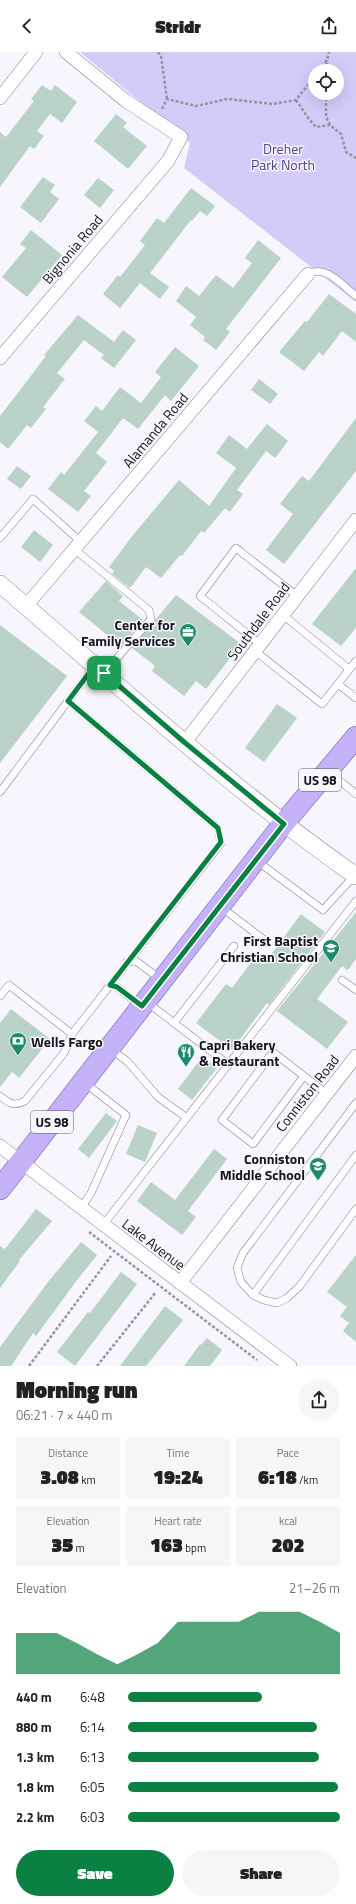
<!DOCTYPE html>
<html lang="en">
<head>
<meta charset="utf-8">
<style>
  body { margin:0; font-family:"Titillium Web",sans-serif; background:#f6f6f6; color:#222; height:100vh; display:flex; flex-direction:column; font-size:15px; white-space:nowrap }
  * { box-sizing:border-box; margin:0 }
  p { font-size:13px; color:#767676 }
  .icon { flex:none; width:22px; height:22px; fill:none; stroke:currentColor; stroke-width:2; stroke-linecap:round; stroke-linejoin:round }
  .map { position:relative; height:1314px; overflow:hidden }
  .side { display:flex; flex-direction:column; background:#fff; flex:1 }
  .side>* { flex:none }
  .controls { position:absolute; left:308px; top:12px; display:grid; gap:8px }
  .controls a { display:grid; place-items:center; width:36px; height:36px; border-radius:50%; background:#fff; box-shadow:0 4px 16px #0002; font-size:20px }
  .pin { position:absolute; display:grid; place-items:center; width:34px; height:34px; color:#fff; margin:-17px; border-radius:8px; box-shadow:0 2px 6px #0006 }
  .round { display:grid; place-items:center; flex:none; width:42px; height:42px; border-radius:21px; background:#f6f6f6 }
  .summary { display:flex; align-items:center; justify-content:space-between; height:68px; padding:0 16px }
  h1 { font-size:22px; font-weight:800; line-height:30px }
  .metrics { display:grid; grid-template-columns:repeat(3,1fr); gap:6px; height:68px; padding:4px 16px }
  .metrics div { display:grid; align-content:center; border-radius:0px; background:#f6f6f6; text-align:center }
  .metrics b { font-size:20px; font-weight:800 }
  .metrics small { font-size:11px; font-weight:400 }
  .metrics p { font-size:11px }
  .chart { height:112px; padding:8px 16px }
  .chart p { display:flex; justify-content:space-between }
  .chart svg { width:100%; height:72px; margin-top:4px; fill:#0b8043; opacity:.7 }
  .cta { display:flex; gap:8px; margin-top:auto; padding:8px 16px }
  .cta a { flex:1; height:46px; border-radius:24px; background:#0b8043; color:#fff; font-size:16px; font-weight:800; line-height:46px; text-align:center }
  .cta a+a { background:#f6f6f6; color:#222 }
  ul { padding:0 16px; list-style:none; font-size:13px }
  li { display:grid; grid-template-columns:64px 48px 1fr; align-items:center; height:30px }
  li i { height:10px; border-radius:5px; background:#0b8043 }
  header { display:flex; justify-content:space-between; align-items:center; height:52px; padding:0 16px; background:#fff; font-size:18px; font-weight:800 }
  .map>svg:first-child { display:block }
</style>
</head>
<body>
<header><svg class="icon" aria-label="back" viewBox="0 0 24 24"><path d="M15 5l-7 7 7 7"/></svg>Stridr<svg class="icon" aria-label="share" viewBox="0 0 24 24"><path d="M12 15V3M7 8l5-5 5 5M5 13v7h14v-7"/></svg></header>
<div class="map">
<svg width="356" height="1314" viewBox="0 0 356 1314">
  <rect width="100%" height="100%" fill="#f7f5fe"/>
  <path fill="#d3cbf8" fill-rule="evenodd" d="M80,0H356V250L184,116L190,91ZM315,19H337V41H315Z"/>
  <g fill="#bad2c8">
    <path d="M42,33L51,39L55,33L77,50L62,71L50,62L37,79L44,84L34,97L30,94L0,135V80L6,85L34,49L31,47Z"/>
    <path d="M116,62L127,71L123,75L147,94L128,117L94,89Z"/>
    <path d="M43,125L55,133L50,140L59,147L41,171L20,155Z"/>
    <path d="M98,126L114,138L100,156L84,143Z"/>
    <path d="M191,136L215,154L207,164L200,159L192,169L191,168L150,221L169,235L160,247L140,231L120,256L103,242L118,223L120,225L145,193L140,189L157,166L164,171Z"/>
    <path d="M31,178L62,203L27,245L2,225L26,196L20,192Z"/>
    <path d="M258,188L281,206L226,277L230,280L216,298L203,288L205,285L190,273L196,265L176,249L186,234L199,244L216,223L233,236L252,211L245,206Z"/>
    <path d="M329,242L356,262V290L342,279L323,304L319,300L304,319L279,300L305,269L307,270Z"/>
    <path d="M78,263L114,290L123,278L136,288L114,316L101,306L104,303L84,288L57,321L65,327L43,355L46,357L31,376L27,373L8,397L0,390V364L27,329L46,304L44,303Z"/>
    <path d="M175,295L199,314L171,349L165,343L138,377L123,366L96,401L107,410L84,439L91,444L78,460L48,437L61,420L64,423L98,380L84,369L96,354L102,359L120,335L141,351L161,325L155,320Z"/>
    <path d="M259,327L278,342L270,352L251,338Z"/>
    <path d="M356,366V419L284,512L266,498L293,462L280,452L302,424L309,429Z"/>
    <path d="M267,372L288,389L275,406L266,399L237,438L243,442L230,460L225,456L204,481L201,479L182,504L180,503L161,526L146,515L130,536L112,522L114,519L109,515L133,483L179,428L209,454L236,416L216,401L229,383L247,397Z"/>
    <path d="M17,414L31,424L21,437L7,427Z"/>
    <path d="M34,478L53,493L40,510L21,495Z"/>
    <path d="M356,516V576L341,594L312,572Z"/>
    <path d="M106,529L123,544L119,549L143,568L121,594L79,560Z"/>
    <path d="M176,543L241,592L206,637L196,629L184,644L152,619L155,614L132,596Z"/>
    <path d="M0,573L67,624L0,711Z"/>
    <path d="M277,652L297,666L264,710L245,696Z"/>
    <path d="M356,860V907L348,918L342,914L317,947L348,970L327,997L277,959Z"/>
    <path d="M301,862L325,880L269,953L267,951L232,998L196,971L226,932L232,936L255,905L264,912Z"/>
    <path d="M11,957L50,987L19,1026L12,1020L0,1035V971Z"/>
    <path d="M202,1005L217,1016L192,1048L178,1037Z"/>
    <path d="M106,1061L117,1069L89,1106L78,1097Z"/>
    <path d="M138,1073L157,1081L145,1110L126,1102Z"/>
    <path d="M214,1097L227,1107L188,1159L196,1165L182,1183L137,1149L151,1130L175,1148Z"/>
    <path d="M36,1157L52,1169L19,1208L20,1209L0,1236V1194L5,1197Z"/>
    <path d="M81,1190L97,1203L77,1228L36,1284L33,1281L11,1314H0V1295L48,1230Z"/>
    <path d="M356,1203V1290L343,1279L349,1271L340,1264L347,1255L327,1240Z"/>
    <path d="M121,1220L137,1232L75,1314L57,1300L88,1260L90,1261Z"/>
    <path d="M165,1254L183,1268L146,1314H120Z"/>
    <path d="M207,1286L222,1298L210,1314H184L200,1292L201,1293Z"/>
  </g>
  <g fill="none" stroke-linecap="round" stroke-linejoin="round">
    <defs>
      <g id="service">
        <path d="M308,222C326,212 342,233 356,244"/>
        <path d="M0,486L33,447L81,490"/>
        <path d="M74,497L149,558L151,567L104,621"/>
        <path d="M283,563L349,617"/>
        <path d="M260,592L200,544L236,496L297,544"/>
        <path d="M255,599L322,652L356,609"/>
        <path d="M338,632L356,646"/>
        <path d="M329,720L356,742"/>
        <path d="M0,740L95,613"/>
        <path d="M257,809L323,858L355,823"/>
        <path d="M221,855L267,890"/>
        <path d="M127,910L136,909L160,927"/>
        <path d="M342,928L356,938"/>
        <path d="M110,933L117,935L141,954"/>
        <path d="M0,944L9,933L72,982"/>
        <path d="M148,951L229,1013"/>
        <path d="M174,971L234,894"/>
        <path d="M111,997L128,1010L158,1045L187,1066"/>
        <path d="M304,1024L253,1092L222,1068L273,1000C291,1014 309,1028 327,1042"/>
        <path d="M0,1044C9,1051 14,1055 25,1049L64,1001L72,982L221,791L218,776L68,649"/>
        <path d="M356,1051L243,1201L237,1216L241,1230L253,1243L264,1248L277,1251L287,1246L299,1235L356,1157"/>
        <path d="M81,1156L91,1141L126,1063L85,1031"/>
        <path d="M103,1173L356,849"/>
        <path d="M253,1243L356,1103"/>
      </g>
      <g id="minor">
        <path d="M0,46L36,0"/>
        <path d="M0,306L168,109L181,85L126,49L66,0"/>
        <path d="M26,554L308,222"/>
        <path d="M185,690L356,468"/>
        <path d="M0,1094L290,1314"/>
        <path d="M180,1231L356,1004"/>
      </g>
      <path id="tertiary" d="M0,532C116,631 230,736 356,824"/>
      <path id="primary" d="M0,1137L284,771L356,685"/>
    </defs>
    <use href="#service" stroke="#827f92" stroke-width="8"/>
    <use href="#minor" stroke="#827f92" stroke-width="14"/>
    <use href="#tertiary" stroke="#827f92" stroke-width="18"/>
    <use href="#primary" stroke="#6c58a8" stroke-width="22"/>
    <g stroke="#96949d" stroke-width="2.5" stroke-dasharray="3 2" stroke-linecap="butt">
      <path d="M158,0L161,4L167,47"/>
      <path d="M319,19L327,8L329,0"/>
      <path d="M327,19V8"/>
      <path d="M326,41V65L330,73L341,82L346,100L356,106"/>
      <path d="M296,48L309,67L316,75L330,73"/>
      <path d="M162,57L167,47L196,54L227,47L273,52L296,48L315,24"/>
      <path d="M89,1180L257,1308"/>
      <path d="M29,1314L111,1204"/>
      <path d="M97,1314L156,1240"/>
    </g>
    <use href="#service" stroke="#fff" stroke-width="7"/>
    <use href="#minor" stroke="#fff" stroke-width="13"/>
    <use href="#tertiary" stroke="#fff" stroke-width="17"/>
    <use href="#primary" stroke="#c4b1f8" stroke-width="21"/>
  </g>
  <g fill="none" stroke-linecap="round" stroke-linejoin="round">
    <defs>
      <path id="route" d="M95,613L184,690L284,772L142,954L117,935L110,933L221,790L218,776L68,649Z"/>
    </defs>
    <use href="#route" stroke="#fff" stroke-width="8"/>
    <use href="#route" stroke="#0b8043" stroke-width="5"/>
  </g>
  <defs>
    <symbol id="office-pin" viewBox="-11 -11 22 30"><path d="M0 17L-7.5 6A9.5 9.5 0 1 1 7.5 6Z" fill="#1a8b6b" stroke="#f7f5fe"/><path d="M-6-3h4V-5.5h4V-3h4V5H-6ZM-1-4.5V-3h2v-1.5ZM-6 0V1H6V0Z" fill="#fff"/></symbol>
    <symbol id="school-pin" viewBox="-11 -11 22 30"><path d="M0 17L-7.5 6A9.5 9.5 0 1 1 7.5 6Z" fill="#1a8b6b" stroke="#f7f5fe"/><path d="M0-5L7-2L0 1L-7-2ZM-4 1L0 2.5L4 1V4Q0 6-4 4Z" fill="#fff"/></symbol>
    <symbol id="bank-pin" viewBox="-11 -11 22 30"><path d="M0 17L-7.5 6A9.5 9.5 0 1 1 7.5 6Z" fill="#1a8b6b" stroke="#f7f5fe"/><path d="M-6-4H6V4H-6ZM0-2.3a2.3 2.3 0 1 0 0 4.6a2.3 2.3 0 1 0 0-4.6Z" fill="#fff"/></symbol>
    <symbol id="restaurant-pin" viewBox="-11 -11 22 30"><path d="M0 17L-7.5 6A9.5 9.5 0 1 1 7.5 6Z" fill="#1a8b6b" stroke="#f7f5fe"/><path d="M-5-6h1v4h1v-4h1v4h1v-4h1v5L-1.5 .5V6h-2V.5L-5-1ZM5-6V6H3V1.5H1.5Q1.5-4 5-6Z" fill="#fff"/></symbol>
  </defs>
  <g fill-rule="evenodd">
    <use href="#office-pin" x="178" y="570" width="20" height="27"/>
    <use href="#school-pin" x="321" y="886" width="20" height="27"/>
    <use href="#bank-pin" x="8" y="979" width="20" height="27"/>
    <use href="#restaurant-pin" x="176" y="990" width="20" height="27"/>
    <use href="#school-pin" x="308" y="1104" width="20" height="27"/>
  </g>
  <g text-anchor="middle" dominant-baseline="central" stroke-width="3" stroke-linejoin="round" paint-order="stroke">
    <g fill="#f7f5fe" stroke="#58575e" stroke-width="1">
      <rect x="299" y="717" width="42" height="22" rx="3"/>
      <rect x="31" y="1059" width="42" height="22" rx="3"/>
    </g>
    <g font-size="13" font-weight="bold" fill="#14131a">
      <text x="320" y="728">US 98</text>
      <text x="52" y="1070">US 98</text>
    </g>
    <g font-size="14" fill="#56408e" stroke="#f7f5fe">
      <text x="283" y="96">Dreher<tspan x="283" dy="16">Park North</tspan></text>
    </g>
    <g font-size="14" fill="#14131a" stroke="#f7f5fe">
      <text transform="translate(72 197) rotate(-50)">Bignonia Road</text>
      <text transform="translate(155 378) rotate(-50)">Alamanda Road</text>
      <text transform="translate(258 569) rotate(-53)">Southdale Road</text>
      <text transform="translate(307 1041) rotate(-52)">Conniston Road</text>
      <text transform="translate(154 1192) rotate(37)">Lake Avenue</text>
    </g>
    <g font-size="14" font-weight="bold" fill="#14131a" stroke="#f7f5fe" text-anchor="end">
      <text x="175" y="572">Center for<tspan x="175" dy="16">Family Services</tspan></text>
      <text x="318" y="888">First Baptist<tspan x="318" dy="16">Christian School</tspan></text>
      <text x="31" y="989" text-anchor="start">Wells Fargo</text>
      <text x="199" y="992" text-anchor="start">Capri Bakery<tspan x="199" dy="16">&amp; Restaurant</tspan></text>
      <text x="305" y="1106">Conniston<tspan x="305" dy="16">Middle School</tspan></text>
    </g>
  </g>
</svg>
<div class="controls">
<a><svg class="icon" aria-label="locate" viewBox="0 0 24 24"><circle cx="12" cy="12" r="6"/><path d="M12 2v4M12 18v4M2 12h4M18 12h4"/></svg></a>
</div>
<div class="pin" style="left:104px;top:621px;background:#1e9e55"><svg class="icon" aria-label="arrive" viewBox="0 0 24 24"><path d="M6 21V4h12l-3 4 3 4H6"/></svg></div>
</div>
<section class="side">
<div class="summary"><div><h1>Morning run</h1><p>06:21 · 7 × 440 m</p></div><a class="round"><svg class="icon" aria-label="share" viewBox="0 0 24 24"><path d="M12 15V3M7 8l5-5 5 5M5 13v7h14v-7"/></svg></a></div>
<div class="metrics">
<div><p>Distance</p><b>3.08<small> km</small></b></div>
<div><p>Time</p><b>19:24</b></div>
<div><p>Pace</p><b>6:18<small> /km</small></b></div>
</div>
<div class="metrics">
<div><p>Elevation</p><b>35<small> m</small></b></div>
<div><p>Heart rate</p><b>163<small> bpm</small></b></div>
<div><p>kcal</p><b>202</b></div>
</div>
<div class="chart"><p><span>Elevation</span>21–26 m</p>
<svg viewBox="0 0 160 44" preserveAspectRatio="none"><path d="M0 44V19L10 19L20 19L30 25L40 32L50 38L60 32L70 25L80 12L90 12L100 12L110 12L120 6L130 6L140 6L150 12L160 19V44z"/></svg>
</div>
<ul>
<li><b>440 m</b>6:48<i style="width:63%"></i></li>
<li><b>880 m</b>6:14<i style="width:89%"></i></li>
<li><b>1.3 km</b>6:13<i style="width:90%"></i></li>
<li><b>1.8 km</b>6:05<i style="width:99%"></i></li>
<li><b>2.2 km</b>6:03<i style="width:100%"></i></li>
</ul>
<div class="cta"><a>Save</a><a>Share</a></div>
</section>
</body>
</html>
